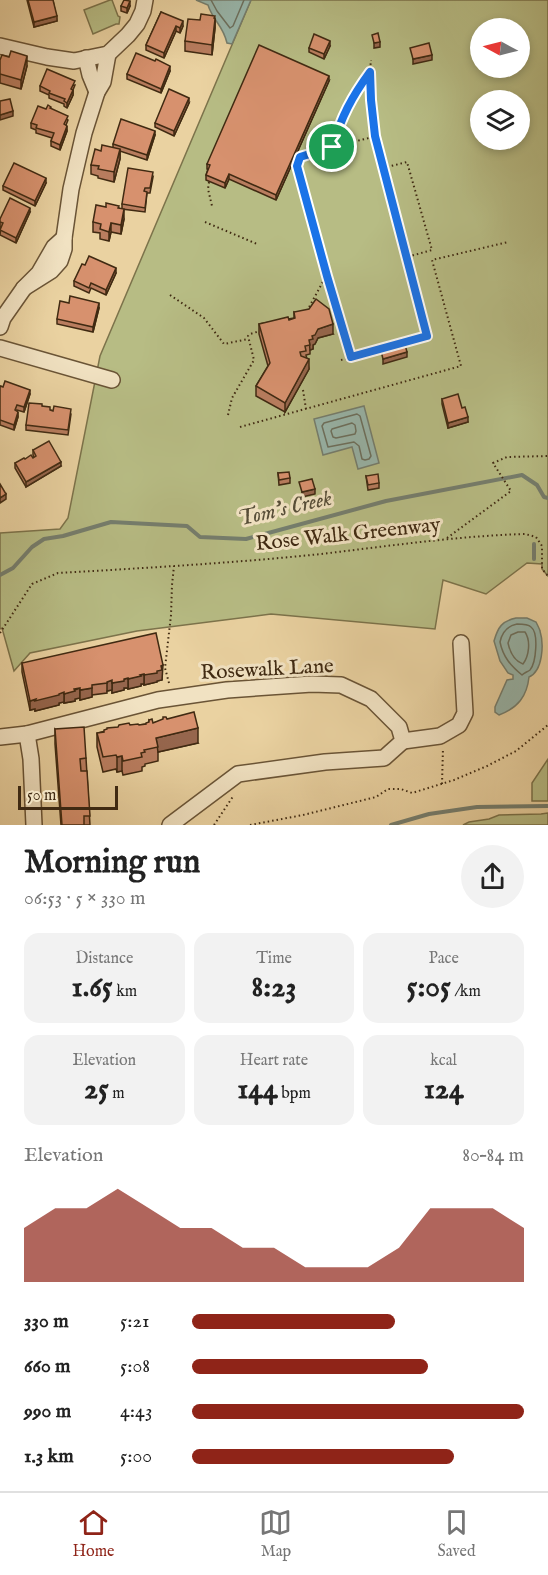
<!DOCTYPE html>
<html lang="en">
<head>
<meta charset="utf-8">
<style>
  body { margin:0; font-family:"IM FELL English",serif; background:#f2f2f2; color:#222; height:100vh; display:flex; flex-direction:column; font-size:22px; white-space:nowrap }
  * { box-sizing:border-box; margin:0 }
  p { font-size:20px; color:#767676 }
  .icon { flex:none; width:33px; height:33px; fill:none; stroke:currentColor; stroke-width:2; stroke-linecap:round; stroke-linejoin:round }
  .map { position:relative; height:825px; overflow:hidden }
  .panel { display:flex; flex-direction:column; background:#fff; flex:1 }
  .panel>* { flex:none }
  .needle { width:39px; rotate:277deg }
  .buttons { position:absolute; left:470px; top:18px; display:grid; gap:12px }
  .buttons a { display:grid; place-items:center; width:60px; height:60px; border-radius:50%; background:#fff; box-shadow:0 3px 9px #0003; font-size:30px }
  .scale { position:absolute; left:18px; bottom:15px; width:100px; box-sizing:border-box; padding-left:6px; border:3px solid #402a12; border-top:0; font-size:16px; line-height:21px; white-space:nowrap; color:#402a12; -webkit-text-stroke:4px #f1e2c2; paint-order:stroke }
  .pin { position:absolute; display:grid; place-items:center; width:51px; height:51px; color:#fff; margin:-26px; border:3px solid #fff; border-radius:50%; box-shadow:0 2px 6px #0007 }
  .round { display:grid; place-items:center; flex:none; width:63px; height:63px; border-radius:32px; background:#f2f2f2 }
  .overview { display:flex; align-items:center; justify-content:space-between; height:102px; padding:0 24px }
  h1 { font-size:33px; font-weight:700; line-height:45px }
  .figures { display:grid; grid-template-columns:repeat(3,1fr); gap:9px; height:102px; padding:6px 24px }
  .figures div { display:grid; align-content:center; border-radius:15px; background:#f2f2f2; text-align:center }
  .figures b { font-size:30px; font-weight:700 }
  .figures small { font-size:16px; font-weight:400 }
  .figures p { font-size:16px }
  .chart { height:168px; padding:12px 24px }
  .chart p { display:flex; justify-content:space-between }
  .chart svg { width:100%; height:108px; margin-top:6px; fill:#8f2418; opacity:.7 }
  ul { padding:0 24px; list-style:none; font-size:20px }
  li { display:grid; grid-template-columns:96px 72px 1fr; align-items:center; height:45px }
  li i { height:15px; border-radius:8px; background:#8f2418 }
  .tabs { display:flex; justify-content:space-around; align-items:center; height:84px; border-top:2px solid #e0e0e0; background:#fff; font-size:16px; color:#767676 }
  .tabs a { display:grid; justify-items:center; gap:3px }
  .tabs .on { color:#8f2418 }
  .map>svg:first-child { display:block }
</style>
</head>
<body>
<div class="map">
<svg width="548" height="825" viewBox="0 0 548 825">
  <rect width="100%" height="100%" fill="#ead2a1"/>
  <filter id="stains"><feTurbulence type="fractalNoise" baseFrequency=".00333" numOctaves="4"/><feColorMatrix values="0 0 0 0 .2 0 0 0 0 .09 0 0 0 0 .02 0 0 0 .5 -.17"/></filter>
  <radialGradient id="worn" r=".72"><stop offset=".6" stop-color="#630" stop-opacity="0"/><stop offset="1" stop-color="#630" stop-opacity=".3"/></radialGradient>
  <g fill="#b7bc84" stroke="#7c734b" stroke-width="1.5" fill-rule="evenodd">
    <path d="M110,0H112L118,16L120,17L119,24H116L93,34L84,10Z"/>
    <path d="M251,0H548V576L542,569V564L527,563L486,594L443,580L435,629L271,614L137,631L30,653L14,671L2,628L0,629V533L60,529L68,518L100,356ZM480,28H519V68H480ZM480,100H519V140H480Z"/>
    <path d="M548,759V801H532V783Z"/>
    <path d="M548,813V825H463L469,822L489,819L499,815L541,814Z"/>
  </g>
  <g fill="#98b6ab" stroke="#757e6e" stroke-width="1.5">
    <path d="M196,0H251L232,44L227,43C223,25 213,21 208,5Z"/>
    <path d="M364,406L379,463L358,469L352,447L323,455L314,419Z"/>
    <path d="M516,618H527L536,622C536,622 540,630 540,631C544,644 543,671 529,677C527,696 518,708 499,715L495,712V707L507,680L513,679V675L508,673L500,661L494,641C498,627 502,621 516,618Z"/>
  </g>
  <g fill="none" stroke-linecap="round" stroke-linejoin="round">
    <g stroke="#6c705e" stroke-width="1.5">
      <path d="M211,0L217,11L230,28L233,26L244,0"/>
      <path d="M357,414L360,416L371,456L369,459L365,460L362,459L359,446L354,442L328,447L322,426L324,423Z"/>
      <path d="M352,423L355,425L356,431L355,434L336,438L333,437L331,431L332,429Z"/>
      <path d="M517,624C521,624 528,624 531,627C539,633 536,663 530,670C527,672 524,673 522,675C511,666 503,657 500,642C502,632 507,626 517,624Z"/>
      <path d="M518,632H525C531,641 529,656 523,664C514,661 510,652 508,643L511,635Z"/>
    </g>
    <g stroke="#757e6e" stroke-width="4">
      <path d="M534,559V544"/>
      <path d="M0,575L13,568L32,547L44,539L63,536L111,522L187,526L200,537L246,539L386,501L522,475L537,485L544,497L548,498"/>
      <path d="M391,825L429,814L477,807L548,806"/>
    </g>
    <defs>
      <g id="minor">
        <path d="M0,46L47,57L74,61L108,54L128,35L137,24L143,11L145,0"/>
        <path d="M86,58L90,75L97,92"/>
        <path d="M24,288L51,271L60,261L64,249V238L71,189L84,133L97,92L103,82L108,54"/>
        <path d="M0,327L3,318L24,288L39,273L54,247L64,238"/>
        <path d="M0,348L112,380"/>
        <path d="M27,734L31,759L34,825"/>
        <path d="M0,737L27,734L158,700L227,690L312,684L341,685L371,699L399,727L403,741L384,758L325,762L238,774L170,825"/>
        <path d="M403,741L440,736L459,725L465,713L461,643"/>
      </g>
    </defs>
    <use href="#minor" stroke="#6a5436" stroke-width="18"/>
    <g stroke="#402a12" stroke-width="2" stroke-dasharray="1.5 3" stroke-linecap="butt">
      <path d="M370,72L375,136L427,336L402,343"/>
      <path d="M332,147L373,137"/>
      <path d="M383,168L407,162L432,250L407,257"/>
      <path d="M209,182L208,189L212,206"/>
      <path d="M205,222L257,244"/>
      <path d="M170,295L204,318L224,344L248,339"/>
      <path d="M307,311L326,276"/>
      <path d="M351,357L326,276L297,166L300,157L332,147C337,133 340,119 347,106C356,89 370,80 371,60"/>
      <path d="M341,360L382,349"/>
      <path d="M303,390L306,409"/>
      <path d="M228,415L232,398L254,360L248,336L250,334L260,331"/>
      <path d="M240,427L461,366L432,260L508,242"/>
      <path d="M447,538L511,491L493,463L507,457L548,456"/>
      <path d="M0,633L32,584L58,573C145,568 234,563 321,554C389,546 457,536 525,534L536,537L542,546V569L548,576"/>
      <path d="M169,683L165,668L171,615L172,585L174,566"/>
      <path d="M442,784L443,748"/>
      <path d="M214,825L234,795"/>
      <path d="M250,825L303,815L376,797L388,789H401L412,793L454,780L487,766L516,751L548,725"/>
    </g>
    <use href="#minor" stroke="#f1e2c2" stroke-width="15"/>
  </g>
  <g fill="#b97d5f" stroke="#402a12" stroke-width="1.5">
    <path d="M27,0H53L57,21L34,27Z"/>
    <path d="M121,6H130L127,13L121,11Z"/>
    <path d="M161,12L183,26L180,33L176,31L164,58L146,50V45Z"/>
    <path d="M215,18V28L212,55L185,51V41L200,20Z"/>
    <path d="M330,46L324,59L309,52V48Z"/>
    <path d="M9,57L27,66L21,89L0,83V60Z"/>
    <path d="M170,71L161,93L127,79V74Z"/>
    <path d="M329,81L276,200L229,179L225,188L206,180V175L208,169H207V164Z"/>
    <path d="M75,85L73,90V95L67,108L64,106V104L49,98V95L40,91V86Z"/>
    <path d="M189,103L174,136L155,127V123Z"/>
    <path d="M46,109H51L68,120L66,125L67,131L60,150L51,146V141L52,138L36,133V130L31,128V123Z"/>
    <path d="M155,135L147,160L120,151V159L114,182L98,178V176L91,174V165L101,151L113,148V144Z"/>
    <path d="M153,177L150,193H147L145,212L122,209V204Z"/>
    <path d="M46,183L35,206L3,190V186Z"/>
    <path d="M106,207L119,208L124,219L121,234L111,232L109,241L100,239V233L93,232V222Z"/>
    <path d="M30,212L16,243L0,235L1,227H0V219Z"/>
    <path d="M85,265L116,273L106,295L91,288L89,293L74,286V281Z"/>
    <path d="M99,308L93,332L57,324V319Z"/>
    <path d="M294,312L333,334L318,338L315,344L313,345V349L310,350V354L306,355L309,369L285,412L256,396V386L268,366L259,334V324L294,318Z"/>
    <path d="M0,386L30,394L24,412L17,410L18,417L14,430L0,425Z"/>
    <path d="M442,399L462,408L468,422L448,428L442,404Z"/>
    <path d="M42,406L50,410L71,414L68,435L26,430V425Z"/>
    <path d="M33,450L61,466L26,487L15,468V463L34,457L33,455Z"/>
    <path d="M278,473L290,478V483L279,485Z"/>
    <path d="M366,476L379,483V488L368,490Z"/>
    <path d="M22,663L163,675H162V680L157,681V682L144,685V684H141V686L128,689V688H124V690L112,693V690L107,691V693L92,695V697L80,700V698L75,699V701L64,703V702L59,703V705L35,711V709L30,710L22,672Z"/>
    <path d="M167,719L198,743L158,752V761L145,764V766L142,767V771L123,775L122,771L117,772L116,769L103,772L97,747V733L130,725H139L146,724L149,722V720L153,723Z"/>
    <path d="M55,729L86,758L90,825H61L55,744Z"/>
  </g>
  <g fill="#96664d" stroke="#402a12" stroke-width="1.5">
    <path d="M130,1V6L127,13V8Z"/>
    <path d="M57,16V21L34,27V22Z"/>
    <path d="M215,19V28L212,55V45Z"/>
    <path d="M183,21V26L180,33V28Z"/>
    <path d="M176,26V31L164,58V53Z"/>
    <path d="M330,41V46L324,59V54Z"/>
    <path d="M380,42V47L374,48V43Z"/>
    <path d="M432,55V60L413,64V59Z"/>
    <path d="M27,56V66L21,89V80Z"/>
    <path d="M170,66V71L161,93V89Z"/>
    <path d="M329,76V81L276,200V195Z"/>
    <path d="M73,90V95L67,108V103Z"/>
    <path d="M189,98V103L174,136V131Z"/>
    <path d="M13,111V116L0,120V115Z"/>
    <path d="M67,126V131L60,150V145Z"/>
    <path d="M155,131V135L147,160V155Z"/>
    <path d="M120,149V159L114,182V172Z"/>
    <path d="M229,174V179L225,188V183Z"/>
    <path d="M46,178V183L35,206V201Z"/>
    <path d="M30,208V212L16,243V238Z"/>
    <path d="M124,209V219L121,234V225Z"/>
    <path d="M111,223V232L109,241V232Z"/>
    <path d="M116,268V273L106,295V290Z"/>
    <path d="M99,303V308L93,332V327Z"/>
    <path d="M333,324V334L318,338L315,344L313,345V349L310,350L309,340L318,329Z"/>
    <path d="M407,352V357L383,364V359Z"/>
    <path d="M309,359V369L285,412V403Z"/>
    <path d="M30,390V394L24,412V407Z"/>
    <path d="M18,412V417L14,430V425Z"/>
    <path d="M468,417V422L448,428V423Z"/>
    <path d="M61,462V466L26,487V482Z"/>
    <path d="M315,489V494L302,497V492Z"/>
    <path d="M6,494V499L0,503V498Z"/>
    <path d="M163,665L162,680L157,681V682L144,685V675Z"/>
    <path d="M144,674V684H141V686L128,689V679Z"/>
    <path d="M128,678V688H124V690L112,693V683Z"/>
    <path d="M112,680V690L107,691V682Z"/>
    <path d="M80,688V698L75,699V701L64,703V694Z"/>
    <path d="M92,688V697L80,700V690Z"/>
    <path d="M64,692V702L59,703V705L35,711V709L30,710V701Z"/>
    <path d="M198,728V743L158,752L156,738Z"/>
    <path d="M122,756V771L117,772V757Z"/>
  </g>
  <g fill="#d7916e" stroke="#402a12" stroke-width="1.5">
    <path d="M28,0H53L57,16L34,22Z"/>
    <path d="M124,0L130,1L127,8L121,6Z"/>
    <path d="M161,12L183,21L180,28L176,26L164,53L146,45Z"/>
    <path d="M201,14L215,16L214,18L215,19L212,45L185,41L188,19L200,20Z"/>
    <path d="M378,33L380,42L374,43L372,35Z"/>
    <path d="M314,34L330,41L324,54L309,48Z"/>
    <path d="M429,43L432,55L413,59L410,48Z"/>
    <path d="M259,45L329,76L276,195L229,174L225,183L206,175L210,165L207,164Z"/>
    <path d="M11,51L27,56L21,80L0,74V60L2,55L9,57Z"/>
    <path d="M136,53L155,61L156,59L170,66L161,89L127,74Z"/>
    <path d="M47,69L75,81L71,89L73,90L67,103L64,101L65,99L49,93L50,91L40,86Z"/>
    <path d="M169,89L189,98L174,131L155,123Z"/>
    <path d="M10,99L13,111L0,115V101Z"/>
    <path d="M48,105L51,107L50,108L68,116L64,124L67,126L60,145L51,141L54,133L36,128L37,125L31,123L38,106L46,109Z"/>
    <path d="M121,119L155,131L147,155L113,144Z"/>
    <path d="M102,145L120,149L114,172L98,169L99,166L91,165L95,149L101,151Z"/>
    <path d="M14,163L46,178L35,201L3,186Z"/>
    <path d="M128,168L153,172L150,188H145L144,191L147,192L145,208L122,204Z"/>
    <path d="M10,198L30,208L16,238L0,230L3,223L0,222V219Z"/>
    <path d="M106,203L119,206L118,208L124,209L121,225L111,223L109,232L100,229L101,224L93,222L96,205L106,207Z"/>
    <path d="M89,256L116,268L106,290L91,283L89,288L74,281L82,264L85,265Z"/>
    <path d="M70,296L99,303L93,327L57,319L60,301L69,303Z"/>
    <path d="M316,299L329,309L333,324L318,329L315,335L312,336L313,339L309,340L310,345L305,346L306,351L300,352L301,356L309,359L285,403L256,386L270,363L259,324L288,317L289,320L295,318L294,312L309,309Z"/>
    <path d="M404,341L407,352L383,359L380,347Z"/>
    <path d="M5,381L30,390L24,407L17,405L15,410L18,412L14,425L0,420V386L3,387Z"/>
    <path d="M458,394L462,408L465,407L468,417L448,423L442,399Z"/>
    <path d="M29,403L42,404V406L50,407V410L53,411L54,406L71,409L68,430L26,425Z"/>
    <path d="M49,441L61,462L26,482L15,463L24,458L25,459L31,455L33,458L36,456L33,450Z"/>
    <path d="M289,472L290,478L279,480L278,473Z"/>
    <path d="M378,474L379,483L368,485L366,476Z"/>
    <path d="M312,479L315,489L302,492L299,482Z"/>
    <path d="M0,484L6,494L0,498Z"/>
    <path d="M156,633L163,665L161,666L162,670L157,671V673L144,675V674L140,675L141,676L128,679V678L124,679V681L112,683V680L107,682V683L92,685V688L80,690V688L74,689L75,691L64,694V692L59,694V695L35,701L36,699L30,701L22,663Z"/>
    <path d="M194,712L198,728L156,738L158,747L144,750L145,752L141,753L142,757L123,761L122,756L117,757L116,755L103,757L97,733L104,732V730L107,729V728L118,727L119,725L129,723L130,725L138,724L139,725L146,724V723L149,722V720L152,719L153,723L163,719V717H166L167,719Z"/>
    <path d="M84,727L86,758L80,759L81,771H87L90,816H84V825H62L55,729Z"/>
  </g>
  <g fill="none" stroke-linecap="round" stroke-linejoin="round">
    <defs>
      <path id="route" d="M370,72L371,100L375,136L427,336L351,357L327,276L297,166L300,157L332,147C342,116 351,98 370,72Z"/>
    </defs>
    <use href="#route" stroke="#fff" stroke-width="12"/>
    <use href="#route" stroke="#1a73e8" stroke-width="8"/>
  </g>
  <g text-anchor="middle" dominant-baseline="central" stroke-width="6" stroke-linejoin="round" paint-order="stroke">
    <g font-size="21" fill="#402a12" stroke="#f1e2c2">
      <text transform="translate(348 535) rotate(-6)">Rose Walk Greenway</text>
      <text transform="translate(267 670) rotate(-3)">Rosewalk Lane</text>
    </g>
    <g font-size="22" font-style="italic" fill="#564d38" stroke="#f1e2c2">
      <text transform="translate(285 509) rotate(-13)">Tom's Creek</text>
    </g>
  </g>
  <rect width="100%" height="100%" filter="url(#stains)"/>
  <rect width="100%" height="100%" fill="url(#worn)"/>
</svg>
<div class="buttons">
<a><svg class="needle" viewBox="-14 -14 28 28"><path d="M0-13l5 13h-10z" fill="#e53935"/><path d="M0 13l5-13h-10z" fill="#767676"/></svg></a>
<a><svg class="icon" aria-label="layers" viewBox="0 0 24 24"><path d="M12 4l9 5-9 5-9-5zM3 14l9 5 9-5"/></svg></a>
</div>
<div class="scale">50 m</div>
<div class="pin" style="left:332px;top:147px;background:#1e9e55"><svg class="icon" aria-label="arrive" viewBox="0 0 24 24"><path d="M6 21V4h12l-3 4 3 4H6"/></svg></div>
</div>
<section class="panel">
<div class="overview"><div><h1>Morning run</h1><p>06:53 · 5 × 330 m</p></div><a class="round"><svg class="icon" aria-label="share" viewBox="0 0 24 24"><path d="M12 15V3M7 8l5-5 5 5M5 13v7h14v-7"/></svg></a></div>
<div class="figures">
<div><p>Distance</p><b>1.65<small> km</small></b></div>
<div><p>Time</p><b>8:23</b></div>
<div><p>Pace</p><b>5:05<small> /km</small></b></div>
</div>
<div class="figures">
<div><p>Elevation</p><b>25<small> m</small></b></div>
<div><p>Heart rate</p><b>144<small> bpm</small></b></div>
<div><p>kcal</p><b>124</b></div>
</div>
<div class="chart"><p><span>Elevation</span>80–84 m</p>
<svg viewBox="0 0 160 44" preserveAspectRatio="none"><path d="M0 44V22L10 14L20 14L30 6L40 14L50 22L60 22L70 30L80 30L90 38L100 38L110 38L120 30L130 14L140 14L150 14L160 22V44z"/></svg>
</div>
<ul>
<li><b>330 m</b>5:21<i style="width:61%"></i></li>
<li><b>660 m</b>5:08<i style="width:71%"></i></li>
<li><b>990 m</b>4:43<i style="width:100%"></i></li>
<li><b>1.3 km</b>5:00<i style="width:79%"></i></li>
</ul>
</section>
<nav class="tabs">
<a class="on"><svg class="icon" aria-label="home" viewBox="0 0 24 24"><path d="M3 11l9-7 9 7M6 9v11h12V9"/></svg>Home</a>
<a><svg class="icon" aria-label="map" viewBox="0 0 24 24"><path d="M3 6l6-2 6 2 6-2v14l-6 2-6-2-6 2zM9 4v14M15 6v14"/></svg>Map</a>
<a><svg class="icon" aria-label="saved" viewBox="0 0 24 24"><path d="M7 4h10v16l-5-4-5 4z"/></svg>Saved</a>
</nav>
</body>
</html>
